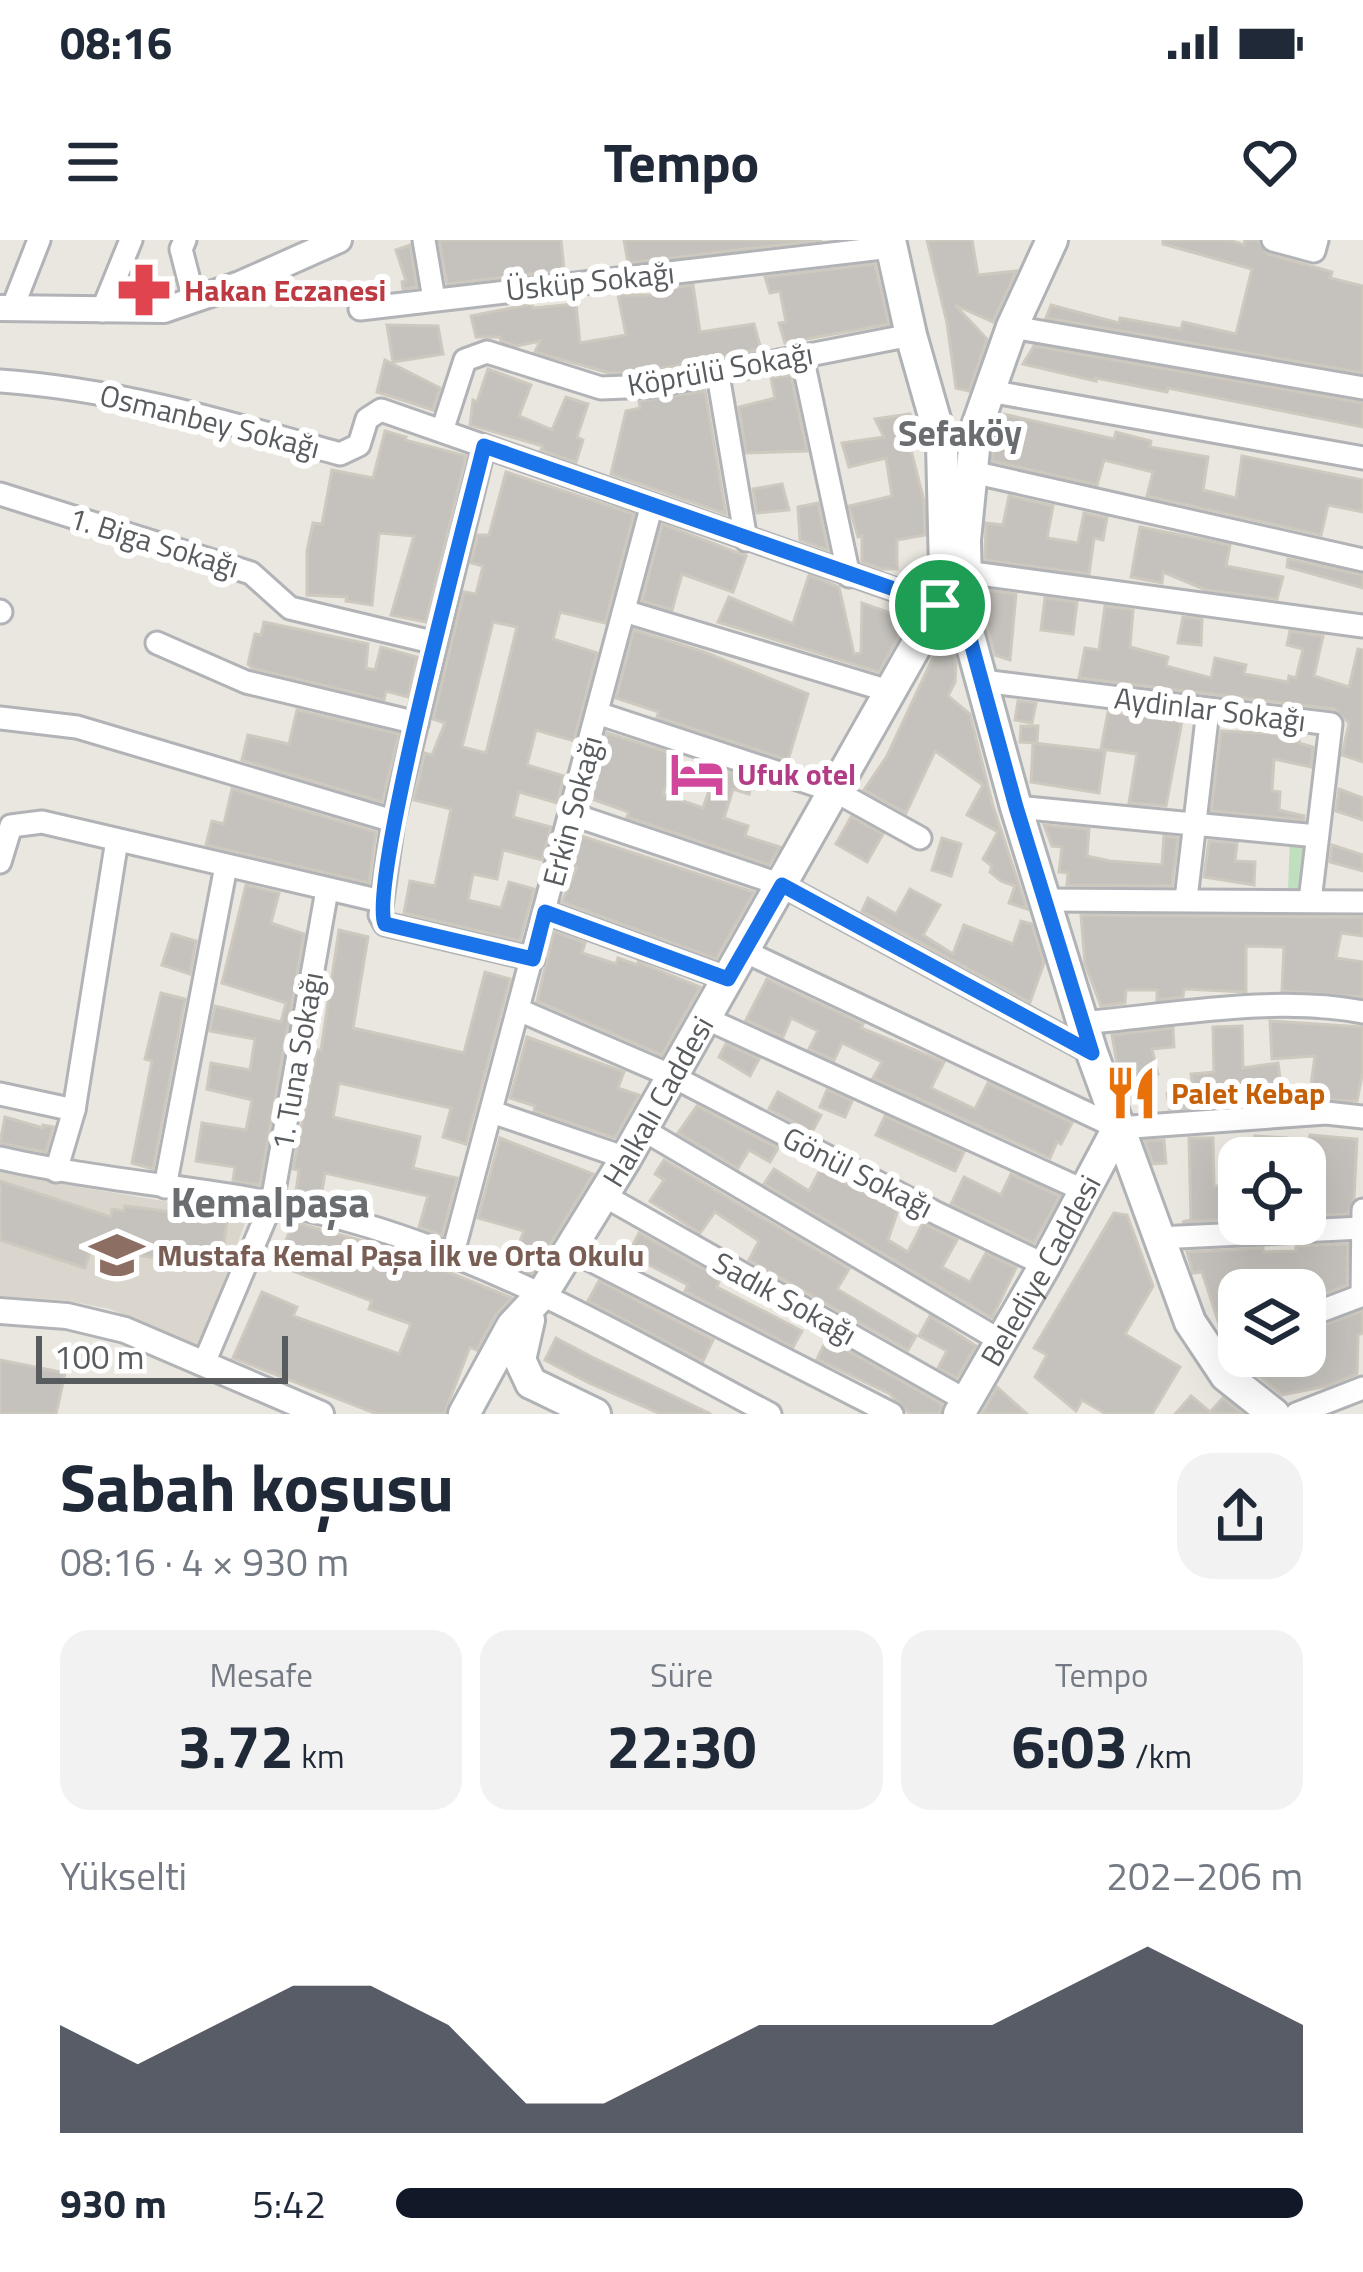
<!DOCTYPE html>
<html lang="tr">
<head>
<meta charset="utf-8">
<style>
  body { margin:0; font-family:"Titillium Web",sans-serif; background:#f2f2f3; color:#1f2937; height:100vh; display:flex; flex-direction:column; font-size:45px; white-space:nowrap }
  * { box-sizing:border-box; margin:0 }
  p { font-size:39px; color:#747a83 }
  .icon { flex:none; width:66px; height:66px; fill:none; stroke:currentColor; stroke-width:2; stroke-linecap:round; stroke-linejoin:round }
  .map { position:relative; height:1174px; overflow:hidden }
  .drawer { display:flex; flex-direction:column; background:#fff; flex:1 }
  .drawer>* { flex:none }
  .buttons { position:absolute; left:1218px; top:897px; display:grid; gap:24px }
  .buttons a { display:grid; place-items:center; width:108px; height:108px; border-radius:24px; background:#fff; box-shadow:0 12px 48px #0002; font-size:60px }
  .scale { position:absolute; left:36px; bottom:30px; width:252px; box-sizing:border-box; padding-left:12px; border:6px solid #595c5f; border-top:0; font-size:33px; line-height:42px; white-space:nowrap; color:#595c5f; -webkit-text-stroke:9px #fff; paint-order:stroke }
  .pin { position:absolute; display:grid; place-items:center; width:102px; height:102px; color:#fff; margin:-51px; border:6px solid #fff; border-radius:50%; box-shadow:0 3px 12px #0007 }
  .round { display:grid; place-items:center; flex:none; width:126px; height:126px; border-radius:36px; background:#f2f2f3 }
  .overview { display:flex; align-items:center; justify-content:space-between; height:204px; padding:0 60px }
  h1 { font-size:66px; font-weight:700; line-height:90px }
  .metrics { display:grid; grid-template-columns:repeat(3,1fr); gap:18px; height:204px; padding:12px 60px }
  .metrics div { display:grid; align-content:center; border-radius:30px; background:#f2f2f3; text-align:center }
  .metrics b { font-size:60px; font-weight:700 }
  .metrics small { font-size:33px; font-weight:400 }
  .metrics p { font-size:33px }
  .chart { height:336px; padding:24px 60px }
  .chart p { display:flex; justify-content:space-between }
  .chart svg { width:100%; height:216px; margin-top:12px; fill:#111827; opacity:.7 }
  ul { padding:0 60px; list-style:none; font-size:39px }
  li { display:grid; grid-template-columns:192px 144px 1fr; align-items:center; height:90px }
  li i { height:30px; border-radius:15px; background:#111827 }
  .status { display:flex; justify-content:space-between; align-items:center; height:84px; padding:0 60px; background:#fff; direction:ltr }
  .status svg { height:33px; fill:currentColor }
  header { display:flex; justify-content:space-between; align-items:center; height:156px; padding:0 60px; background:#fff; font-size:54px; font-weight:700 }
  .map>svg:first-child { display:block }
</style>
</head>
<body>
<div class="status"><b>08:16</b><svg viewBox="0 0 49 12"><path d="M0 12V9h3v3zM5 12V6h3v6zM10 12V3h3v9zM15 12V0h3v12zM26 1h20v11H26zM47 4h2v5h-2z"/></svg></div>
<header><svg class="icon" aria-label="menu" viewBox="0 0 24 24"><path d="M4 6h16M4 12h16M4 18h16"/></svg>Tempo<svg class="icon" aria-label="heart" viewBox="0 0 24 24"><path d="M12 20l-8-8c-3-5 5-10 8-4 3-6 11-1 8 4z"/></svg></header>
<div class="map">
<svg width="1363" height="1174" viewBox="0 0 1363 1174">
  <rect width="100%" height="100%" fill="#eae7e0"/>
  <path fill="#dad6ce" d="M0,928L67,945L248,975L200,1107L110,1069L64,1060L0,1056Z"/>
  <path fill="#c0dfbf" d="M1290,598L1311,600L1307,652L1288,650Z"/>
  <g fill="#c5c2bd" stroke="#cec9bf" stroke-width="3" fill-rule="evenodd">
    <path d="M439,0H561L564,30L447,44Z"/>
    <path d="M624,0H822L628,23Z"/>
    <path d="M927,0H972L978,35L1016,31L993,82L955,65L987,99L969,151L956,148L947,83Z"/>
    <path d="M1163,0H1229L1244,5L1245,0H1258L1268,14L1332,32L1330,38L1363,46V133L1046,78L1051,65L1119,83L1120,78L1181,89L1183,82L1236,94L1252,29L1163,4Z"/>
    <path d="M410,5L417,47L403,49L402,42L406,41L396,10Z"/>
    <path d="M875,24L889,84L785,103L779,83L786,82L780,51L770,53L765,37Z"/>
    <path d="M693,45L700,92L754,84L761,109L649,131L609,133L535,112L540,101L517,106L501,101L500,97H476L471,76L532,64L533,68L576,64L580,103L626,95L618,55H663L670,52L669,48Z"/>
    <path d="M387,85L438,86L443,114L393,122Z"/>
    <path d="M1034,106L1363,163V187L1168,148L1167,152L1096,138V141L1023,124Z"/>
    <path d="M385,120L440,148L433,170L377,152Z"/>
    <path d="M488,129L531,145L519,176L552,190L566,157L588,164L577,197L583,200L576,222L541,210L543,206L470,185L473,160L477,162Z"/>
    <path d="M791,135L807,211L746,213L739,167L775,158L771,138Z"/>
    <path d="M705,151L726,274L611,234L626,171L640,168L639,161Z"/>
    <path d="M910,174L917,201L909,202L924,261L925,295L897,300V329H882L862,322V296L858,297L849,266L892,256L886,218L849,227L842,203L884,197L875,179Z"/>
    <path d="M1003,174L1114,199L1116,192L1151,201L1150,207L1208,217L1203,250L1236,258L1242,216L1363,240V272L1328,265L1321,295L1147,256L1153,232L1104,220L1097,245L992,221L995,197Z"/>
    <path d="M385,191L406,197L405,200L466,216L426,382L391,375L414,296L379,293L372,365L346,361L347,357L307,355V311L313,283L322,284L332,230L373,238Z"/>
    <path d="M506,232L634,274L605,383L560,372L553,399L597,413L574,501L536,490L527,525L564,536L557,563L519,552L513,577L551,587L542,620L503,610L497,639L473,634L468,660L501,668L509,642L534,649L520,701L404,673L410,641L435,646L451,569L414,560L425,513L432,515L445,483L433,479L464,352L476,354L483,326L471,323L478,295H489ZM493,382L517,387L486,513L462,507Z"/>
    <path d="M782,244L789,270L757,273L753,249Z"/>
    <path d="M1009,256L1053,266L1047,298L1078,303L1084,273L1107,278L1103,300L1094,298L1089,334L985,320L986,283L1003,285Z"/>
    <path d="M818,263L828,310L800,300L798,267Z"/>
    <path d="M662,284L746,316L733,352L682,334L672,370L642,361Z"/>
    <path d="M1140,287L1230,305L1226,326L1283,337L1277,359L1206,350L1163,332L1162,343L1131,337Z"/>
    <path d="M1288,319L1363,335V348L1287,327Z"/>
    <path d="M809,335L839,347L854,414L861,413L862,363L908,379L879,432L718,382L729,357L793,384Z"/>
    <path d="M986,350L1016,354L1010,420L995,415L986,385Z"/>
    <path d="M1045,358L1077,362L1073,394L1041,390Z"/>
    <path d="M1105,366L1133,370L1130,407L1168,417L1166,426L1211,438L1215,418L1246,425L1244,434L1288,442L1289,436L1296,438L1303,409L1287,405L1290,391L1323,396L1314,436L1349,447L1358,409L1363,410V522L1342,515L1349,483L1334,469L1079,438L1085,408L1099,410Z"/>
    <path d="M1183,377L1202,379L1201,405L1178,403Z"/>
    <path d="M264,382L368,404L366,428L375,430L381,407L417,417L408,457L386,451L384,460L252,428L248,424L255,394L261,395Z"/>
    <path d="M634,390L704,412L808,454L788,520L657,477L659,472L616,458Z"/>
    <path d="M946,400L951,403L956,423L955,442L948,456L970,474L993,566L1027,669L1009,663L1015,646L1001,641L990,632L992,626L983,619L998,592L967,575L983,545L935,511L906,573L864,550L887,516L939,405Z"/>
    <path d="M1018,461L1036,463L1032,483L1015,480Z"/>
    <path d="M297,470L399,494L382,562L242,520L248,495L289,504Z"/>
    <path d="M1108,472L1182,481L1166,566L1129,563L1137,514L1101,509Z"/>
    <path d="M1021,486H1038L1037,503L1020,502Z"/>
    <path d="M1221,491L1300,495L1299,503L1313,507L1311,527L1274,519L1272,551L1280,552L1279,570L1304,576V580L1211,571Z"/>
    <path d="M607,493L677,515L663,554L703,568L717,528L753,540L749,554L733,549L724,578L748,586L745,596L780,607L769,625L627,577L629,572L589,558Z"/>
    <path d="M1033,503L1105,511L1099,553L1031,542Z"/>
    <path d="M232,549L376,592L369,643L206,605L212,581L224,584Z"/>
    <path d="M1339,549L1363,558V580L1336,571Z"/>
    <path d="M851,577L883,594L867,622L836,604Z"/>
    <path d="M1044,585L1089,589L1087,616L1110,621L1162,625L1164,596L1178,598L1172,646L1067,645L1068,633L1059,632L1062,607L1052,606Z"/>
    <path d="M581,596L754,652L716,719L562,662L577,627L572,625Z"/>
    <path d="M942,598L961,604L951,636L932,630Z"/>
    <path d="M1209,601L1237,603L1235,621L1255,622L1254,645L1204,637Z"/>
    <path d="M1332,605L1363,615V631L1330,622Z"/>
    <path d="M246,645L279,653L271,683L304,694L260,945L233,941L235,927L196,921L202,883L246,890L252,860L207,849L211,823L250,830L255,799L210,791L215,766L281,782L286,763L222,743Z"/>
    <path d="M910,649L940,665L923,695L953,714L964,685L1013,704L1021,681L1032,684L1044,723L1030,762L862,671L868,658L896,674Z"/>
    <path d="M1081,675L1363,677V696L1341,693L1336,718L1363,722V757L1282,751L1284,707L1246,706V752L1184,749L1183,757L1157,760V750H1126L1125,763L1101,766L1085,724Z"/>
    <path d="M339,690L368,697L353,788L464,813L485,732L510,739L466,904L443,897L451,868L339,843L333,877L420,897L413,928L457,938L442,996L419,987L428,956L325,933L321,958L296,952L299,930L293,929L317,810H321Z"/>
    <path d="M554,691L585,703L582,713L616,724L618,718L637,725L638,722L700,747L662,815L537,761Z"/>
    <path d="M172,694L196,701L190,734L162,725Z"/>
    <path d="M767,739L863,784L861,788L944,822L931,848L975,869L988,843L1072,883L1061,904L1057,902L1050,918L873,838L882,822L842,803L834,820L809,809L818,791L791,778L783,797L746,780Z"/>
    <path d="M161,753L185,759L153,929L132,923L152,821L145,819Z"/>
    <path d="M1270,781L1363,787V830L1357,861L1309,859L1315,816L1272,819Z"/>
    <path d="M1242,786L1243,828L1278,823L1283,861L1170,869L1167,854L1193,849L1191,834L1214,832L1213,787Z"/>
    <path d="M1173,788L1174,807L1152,809L1158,834L1127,841L1124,827L1118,829L1117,824L1112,795Z"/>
    <path d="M527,797L624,832L618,848L639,855L615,898L534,871L535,866L510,858Z"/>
    <path d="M726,804L759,819L750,836L719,817Z"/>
    <path d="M827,850L852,861L845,877L820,867Z"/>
    <path d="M778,852L821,875L812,892L769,869Z"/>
    <path d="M697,866L778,908L770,922L749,910L738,928L678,893Z"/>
    <path d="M885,876L964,912L955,931L876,895Z"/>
    <path d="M5,877L43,888V885L53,887L46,912L0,903Z"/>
    <path d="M1310,895L1357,899L1354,958L1348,974L1305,976V918H1300L1303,899H1309Z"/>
    <path d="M1255,896L1287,898L1290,918H1254Z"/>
    <path d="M500,898L593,934L532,1034L511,1024L524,991L478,978Z"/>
    <path d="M1189,898H1213L1214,946H1234L1233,979L1182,982L1191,980Z"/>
    <path d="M1164,900L1166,923L1153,924L1145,901Z"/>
    <path d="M664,920L849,1029L837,1049L916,1096L908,1110L749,1020L759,1001L715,972L700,993L650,961L664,940L655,934Z"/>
    <path d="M774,929L809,951L820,930L898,970L888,1000L908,1012L923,983L957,1000L942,1027L970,1042L986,1013L1016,1028L992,1078L764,944Z"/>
    <path d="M1011,934L1060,956L1034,1003L951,964L964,937L1001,955Z"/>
    <path d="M0,941L111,977L112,969L124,971L125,966L227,979L221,1028L187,1023L186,1030L167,1027L165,1019L91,1009L85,1028L0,1000Z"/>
    <path d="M1114,973L1127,975L1153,1046L1125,1094L1180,1127L1152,1174H1106L1082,1160L1076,1171L1035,1137L1047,1115L1034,1108Z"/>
    <path d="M293,982L392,1009L512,1058L495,1076L477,1110L470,1107L444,1174H377L233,1118L262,1052L297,1067L293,1076L399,1114L411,1084L369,1069L372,1061L277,1025Z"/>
    <path d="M639,993L720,1038L717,1047L802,1091L793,1107L685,1051L688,1045L628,1014Z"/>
    <path d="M1348,1004L1347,1045L1305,1061V1046L1295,1044L1239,1050V1090L1223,1096L1202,1032L1193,1033L1187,1012L1263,1008V1012L1296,1011V1006Z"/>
    <path d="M599,1041L713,1100L703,1121L588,1061Z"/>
    <path d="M1363,1071V1093L1358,1095L1357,1134L1327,1146L1282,1155L1240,1121L1249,1116H1305V1092Z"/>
    <path d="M930,1076L976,1106L957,1138L938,1128L947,1111L919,1096Z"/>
    <path d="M556,1098L592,1117L711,1174H661L589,1143L545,1120Z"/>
    <path d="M827,1099L942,1164L940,1174H910L890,1154L817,1119Z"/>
    <path d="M0,1120L65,1133L56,1174H0Z"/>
    <path d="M997,1147L1027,1174H982Z"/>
    <path d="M1191,1156L1210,1172L1223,1158L1243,1174H1175Z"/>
  </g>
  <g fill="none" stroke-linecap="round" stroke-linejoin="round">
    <defs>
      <g id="minor">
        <path d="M185,0L181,9L194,60"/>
        <path d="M424,0L434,59"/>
        <path d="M1273,0L1314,11L1317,0"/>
        <path d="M12,69L39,0"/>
        <path d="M360,69L891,7"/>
        <path d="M102,71L131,0"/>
        <path d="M1012,87L1363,148"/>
        <path d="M802,116L849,336"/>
        <path d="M718,135L746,300"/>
        <path d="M0,141C117,149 227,182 340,214L359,205L367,179L381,170L939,365"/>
        <path d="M989,151L1363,218"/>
        <path d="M442,191L465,120L487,112L601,148L651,146L911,95"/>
        <path d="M484,206L393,581L380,675L385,684L533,719"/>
        <path d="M972,232L1363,320"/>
        <path d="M0,254L251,333L290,368L436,403"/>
        <path d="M965,332L1363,386"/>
        <path d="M0,371L1,372"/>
        <path d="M624,371L892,452"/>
        <path d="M157,403L246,442L417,483"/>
        <path d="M982,441L1331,484L1310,661"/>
        <path d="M597,473L837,552L920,598"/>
        <path d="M0,478L77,487L393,581"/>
        <path d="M1016,567L1317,596"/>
        <path d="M571,574L782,645L1092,813"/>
        <path d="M0,622L11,586L42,582L381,661"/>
        <path d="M1186,659L1208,470"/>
        <path d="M1044,660L1363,662"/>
        <path d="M545,672L728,739"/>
        <path d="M744,711L1118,888L1326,873L1363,877"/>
        <path d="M519,770L672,836L938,974L1045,1025"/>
        <path d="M705,778L1085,951"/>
        <path d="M1082,783C1173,775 1273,755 1363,772"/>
        <path d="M0,854L74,870"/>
        <path d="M492,872L626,918"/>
        <path d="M642,889L1001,1101"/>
        <path d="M0,918C113,944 228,948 340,978C494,1019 630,1100 770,1174"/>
        <path d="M56,931L74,870L117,600"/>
        <path d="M165,947L226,626"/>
        <path d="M603,955L967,1161"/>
        <path d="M1158,998L1362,988"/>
        <path d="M569,1009L892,1174"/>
        <path d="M453,1013L651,268"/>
        <path d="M1362,1055L1363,970"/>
        <path d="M1305,1077L1363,1055"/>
        <path d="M1212,1119L1239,1105"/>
        <path d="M204,1123L272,962L327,650"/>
        <path d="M1296,1174L1363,1148"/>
      </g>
      <g id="tertiary">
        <path d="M0,68L164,70L240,44L339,0"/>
        <path d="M0,1071L67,1076L125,1090L321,1174"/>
      </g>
      <g id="secondary">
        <path d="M1052,0L1012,87L976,189L965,300L967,388L1016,567L1092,813L1190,1082L1226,1136L1274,1174"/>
        <path d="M529,1080L520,1120L531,1143"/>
        <path d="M531,1143L595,1174"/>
        <path id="s1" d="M464,1174L512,1086L543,1053L626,918L939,365L945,330L942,204L911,95L890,0"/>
        <path id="s2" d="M959,1174L1045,1025L1118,888"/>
      </g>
    </defs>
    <use href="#minor" stroke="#b1b3b6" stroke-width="27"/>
    <use href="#tertiary" stroke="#b1b3b6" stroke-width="30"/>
    <use href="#secondary" stroke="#b0b3b6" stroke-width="36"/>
    <use href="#minor" stroke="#fff" stroke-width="21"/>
    <use href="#tertiary" stroke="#fff" stroke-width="24"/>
    <use href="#secondary" stroke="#fff" stroke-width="30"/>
  </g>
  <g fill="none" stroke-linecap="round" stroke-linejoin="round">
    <defs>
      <path id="route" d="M484,206L940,365L932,382L946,379L967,388L1016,567L1092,813L782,645L728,739L545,672L533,719L385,684C367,648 468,272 484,206Z"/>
    </defs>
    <use href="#route" stroke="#fff" stroke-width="24"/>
    <use href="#route" stroke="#1a73e8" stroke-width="15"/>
  </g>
  <defs>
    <symbol id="pharmacy-bare" viewBox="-9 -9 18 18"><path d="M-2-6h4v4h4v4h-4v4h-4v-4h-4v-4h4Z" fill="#e0444e" stroke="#fff" stroke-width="2.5" paint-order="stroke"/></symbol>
    <symbol id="hotel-bare" viewBox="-9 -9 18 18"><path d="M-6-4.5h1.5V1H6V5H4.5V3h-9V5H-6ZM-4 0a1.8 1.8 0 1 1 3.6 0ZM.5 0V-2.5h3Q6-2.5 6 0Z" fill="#d1479c" stroke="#fff" stroke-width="2.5" paint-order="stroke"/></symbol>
    <symbol id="restaurant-bare" viewBox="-9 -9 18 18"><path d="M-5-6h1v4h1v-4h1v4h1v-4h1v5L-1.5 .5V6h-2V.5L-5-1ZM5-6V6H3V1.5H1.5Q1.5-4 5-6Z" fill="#e8710a" stroke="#fff" stroke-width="2.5" paint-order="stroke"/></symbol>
    <symbol id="school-bare" viewBox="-9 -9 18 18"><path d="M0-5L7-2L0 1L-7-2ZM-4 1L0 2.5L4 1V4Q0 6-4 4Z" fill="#8d6e63" stroke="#fff" stroke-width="2.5" paint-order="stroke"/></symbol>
  </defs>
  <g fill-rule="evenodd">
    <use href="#pharmacy-bare" x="106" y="12" width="76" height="76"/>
    <use href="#hotel-bare" x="659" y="496" width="76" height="76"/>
    <use href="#restaurant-bare" x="1093" y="815" width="76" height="76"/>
    <use href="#school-bare" x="79" y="977" width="76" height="76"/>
  </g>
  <g text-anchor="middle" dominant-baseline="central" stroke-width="12" stroke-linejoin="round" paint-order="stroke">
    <g font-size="30" fill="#595c5f" stroke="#fff">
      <text transform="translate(590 41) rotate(-6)">Üsküp Sokağı</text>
      <text transform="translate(720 129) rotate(-10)">Köprülü Sokağı</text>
      <text transform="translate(210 181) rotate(14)">Osmanbey Sokağı</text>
      <text transform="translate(154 302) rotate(17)">1. Biga Sokağı</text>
      <text transform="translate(1210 469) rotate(7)">Aydinlar Sokağı</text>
      <text transform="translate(572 571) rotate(-75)">Erkin Sokağı</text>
      <text transform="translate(297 821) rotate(-80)">1. Tuna Sokağı</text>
      <text stroke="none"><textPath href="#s1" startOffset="369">Halkalı Caddesi</textPath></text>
      <text transform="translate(858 932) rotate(27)">Gönül Sokağı</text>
      <text stroke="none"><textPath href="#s2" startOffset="165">Belediye Caddesi</textPath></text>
      <text transform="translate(785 1058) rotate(29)">Sadık Sokağı</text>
    </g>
    <g font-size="30" font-weight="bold" fill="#be3a42" stroke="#fff" text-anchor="start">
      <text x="184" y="50">Hakan Eczanesi</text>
    </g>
    <g font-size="30" font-weight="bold" fill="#b23c85" stroke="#fff" text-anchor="start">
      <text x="737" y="534">Ufuk otel</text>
    </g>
    <g font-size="30" font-weight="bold" fill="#c56008" stroke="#fff" text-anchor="start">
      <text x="1171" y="853">Palet Kebap</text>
    </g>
    <g font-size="30" font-weight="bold" fill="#785e54" stroke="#fff" text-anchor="start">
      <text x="157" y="1015">Mustafa Kemal Paşa İlk ve Orta Okulu</text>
    </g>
    <g font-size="36" font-weight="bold" fill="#6a6e71" stroke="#fff">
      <text x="960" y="192">Sefaköy</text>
    </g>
    <g font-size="42" font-weight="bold" fill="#6a6e71" stroke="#fff">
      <text x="270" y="961">Kemalpaşa</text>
    </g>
  </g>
</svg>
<div class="buttons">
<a><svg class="icon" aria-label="locate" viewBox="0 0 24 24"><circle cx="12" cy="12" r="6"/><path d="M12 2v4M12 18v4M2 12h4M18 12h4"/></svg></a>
<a><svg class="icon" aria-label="layers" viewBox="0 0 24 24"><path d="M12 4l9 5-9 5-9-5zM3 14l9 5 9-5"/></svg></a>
</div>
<div class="scale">100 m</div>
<div class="pin" style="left:940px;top:365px;background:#1e9e55"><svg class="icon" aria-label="arrive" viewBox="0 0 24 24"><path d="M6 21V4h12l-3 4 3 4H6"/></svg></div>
</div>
<section class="drawer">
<div class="overview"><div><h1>Sabah koşusu</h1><p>08:16 · 4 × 930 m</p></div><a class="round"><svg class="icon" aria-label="share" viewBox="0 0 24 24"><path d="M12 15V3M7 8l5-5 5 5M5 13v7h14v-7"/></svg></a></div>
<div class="metrics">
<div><p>Mesafe</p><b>3.72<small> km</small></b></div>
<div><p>Süre</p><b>22:30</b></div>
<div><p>Tempo</p><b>6:03<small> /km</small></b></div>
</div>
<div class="chart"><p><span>Yükselti</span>202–206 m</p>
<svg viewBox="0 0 160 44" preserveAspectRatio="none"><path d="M0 44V22L10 30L20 22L30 14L40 14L50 22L60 38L70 38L80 30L90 22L100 22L110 22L120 22L130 14L140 6L150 14L160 22V44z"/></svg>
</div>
<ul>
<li><b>930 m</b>5:42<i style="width:100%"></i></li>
</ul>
</section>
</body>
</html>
